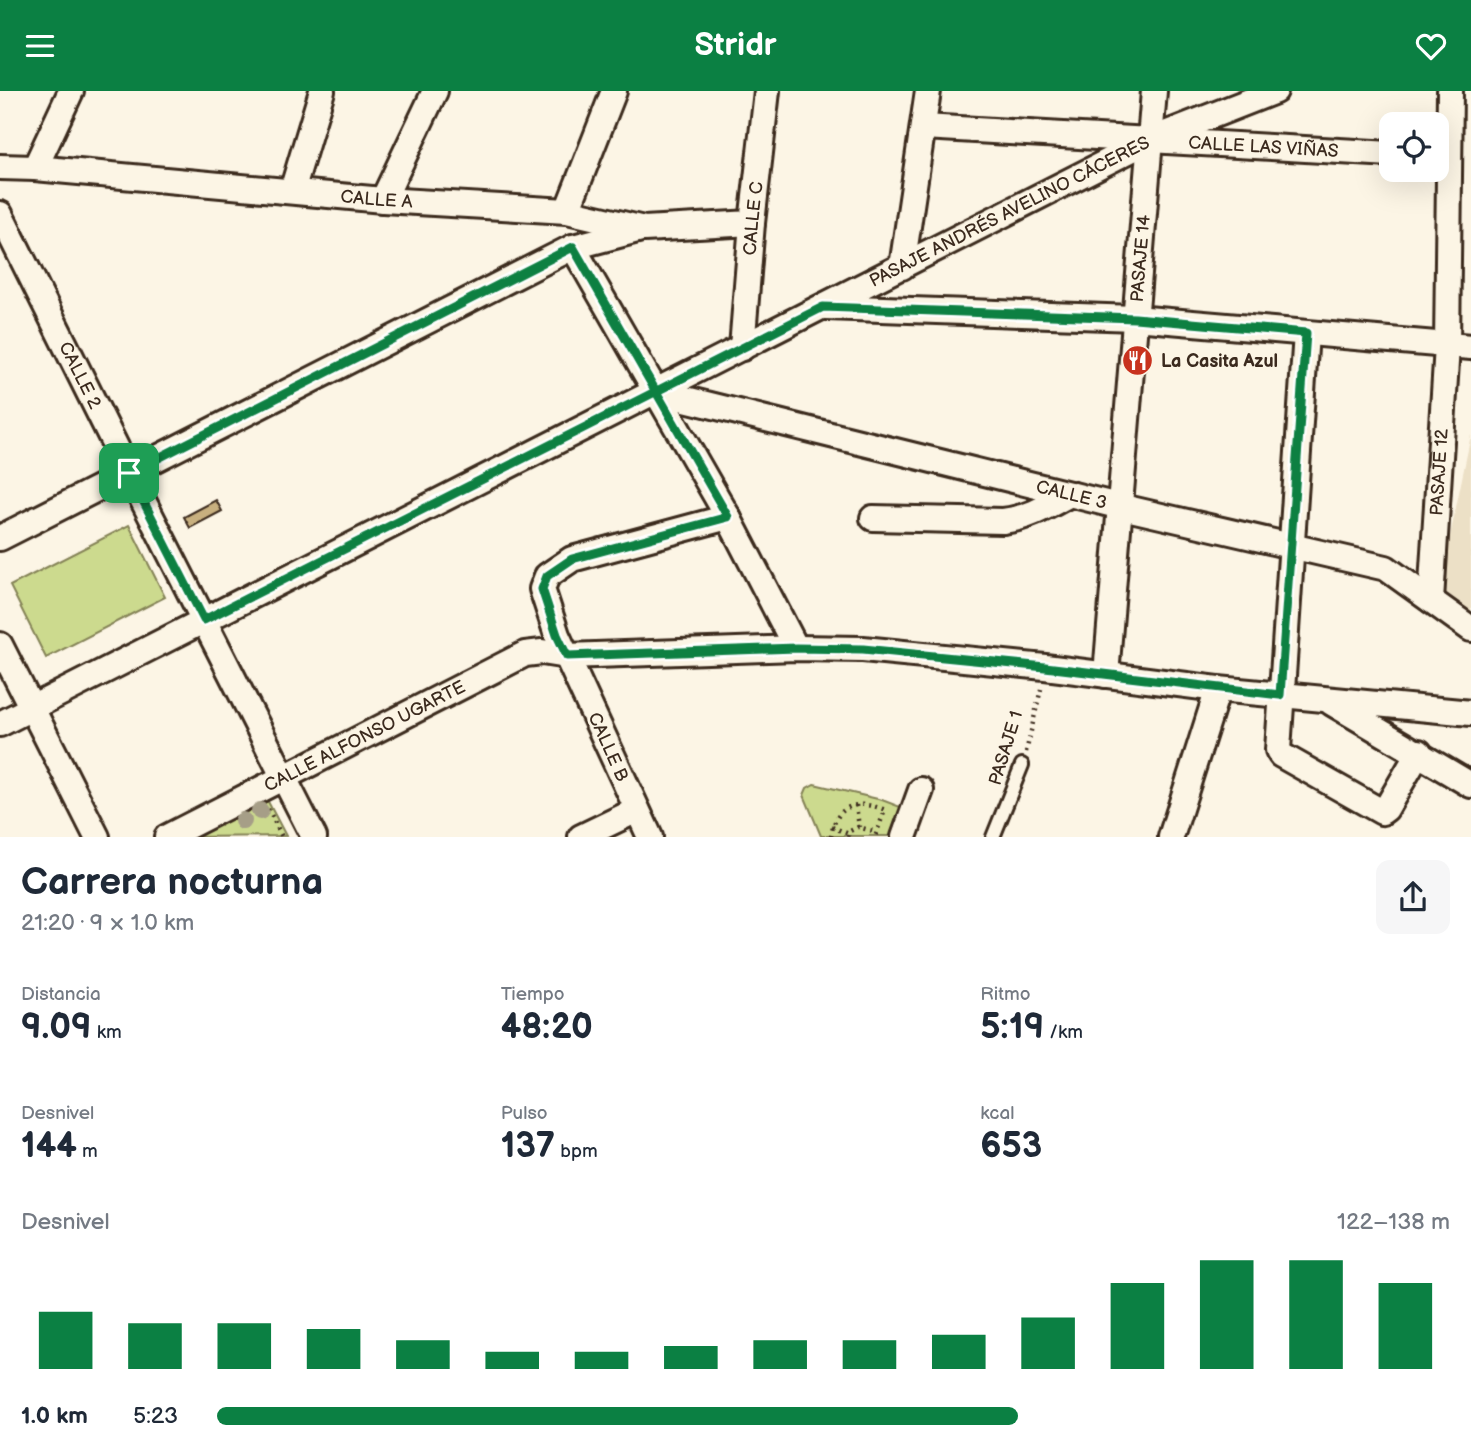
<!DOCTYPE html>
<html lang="es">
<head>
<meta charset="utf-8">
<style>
  body { margin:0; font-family:"Balsamiq Sans",sans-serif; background:#f6f6f7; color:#1f2937; height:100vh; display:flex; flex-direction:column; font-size:26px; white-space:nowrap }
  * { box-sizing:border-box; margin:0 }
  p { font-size:23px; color:#747a83 }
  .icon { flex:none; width:38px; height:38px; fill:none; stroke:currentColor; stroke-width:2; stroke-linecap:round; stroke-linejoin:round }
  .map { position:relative; height:746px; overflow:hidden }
  .details { display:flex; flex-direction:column; background:#fff; flex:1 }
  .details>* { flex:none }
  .buttons { position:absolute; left:1379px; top:21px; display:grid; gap:14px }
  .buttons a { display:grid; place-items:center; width:70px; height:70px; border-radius:14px; background:#fff; box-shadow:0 7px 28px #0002; font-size:35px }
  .pin { position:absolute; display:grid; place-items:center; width:60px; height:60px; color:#fff; margin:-30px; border-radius:14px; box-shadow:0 4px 10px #0006 }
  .round { display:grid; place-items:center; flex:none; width:74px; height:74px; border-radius:14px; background:#f6f6f7 }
  .headline { display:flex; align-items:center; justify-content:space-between; height:119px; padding:0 21px }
  h1 { font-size:38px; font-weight:700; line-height:52px }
  .figures { display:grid; grid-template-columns:repeat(3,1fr); gap:10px; height:119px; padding:7px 21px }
  .figures div { display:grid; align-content:center }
  .figures b { font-size:35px; font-weight:700 }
  .figures small { font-size:19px; font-weight:400 }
  .figures p { font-size:19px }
  .chart { height:196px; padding:14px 21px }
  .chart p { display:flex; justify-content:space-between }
  .chart svg { width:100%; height:126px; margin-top:7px; stroke:#0b8043; stroke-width:6 }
  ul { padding:0 21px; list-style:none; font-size:23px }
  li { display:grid; grid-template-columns:112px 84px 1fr; align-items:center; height:52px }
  li i { height:18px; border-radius:9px; background:#0b8043 }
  header { display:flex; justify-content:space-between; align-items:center; height:91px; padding:0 21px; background:#0b8043; color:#fff; font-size:32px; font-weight:700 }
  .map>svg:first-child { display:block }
</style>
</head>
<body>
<header><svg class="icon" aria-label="menu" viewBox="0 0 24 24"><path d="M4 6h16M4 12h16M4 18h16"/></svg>Stridr<svg class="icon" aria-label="heart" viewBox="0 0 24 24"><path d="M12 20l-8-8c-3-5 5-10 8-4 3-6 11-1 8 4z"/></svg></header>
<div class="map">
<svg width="1471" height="746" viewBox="0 0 1471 746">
  <rect width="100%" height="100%" fill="#fcf5e5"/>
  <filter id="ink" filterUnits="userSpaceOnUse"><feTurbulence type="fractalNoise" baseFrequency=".0143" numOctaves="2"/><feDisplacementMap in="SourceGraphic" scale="14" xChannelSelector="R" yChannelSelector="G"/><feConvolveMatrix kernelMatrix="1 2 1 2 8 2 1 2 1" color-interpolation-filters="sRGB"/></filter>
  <g filter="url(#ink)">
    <path fill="#ece0c6" d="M1471,344V532L1437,508Z"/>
    <g fill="#ccda8e" stroke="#848256" stroke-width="2">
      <path d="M129,434L165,506L46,567L10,495Z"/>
      <path d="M814,693L882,709L903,717L891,745H821L804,704L807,697Z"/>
      <path d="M264,703L286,745L181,746Z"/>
    </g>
    <path fill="#c8b07f" stroke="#3b2a1e" stroke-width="2" d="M216,409L222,420L190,437L184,426Z"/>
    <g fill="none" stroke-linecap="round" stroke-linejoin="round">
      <defs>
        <path id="lane" d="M993,746L1022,674"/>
        <g id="street">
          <path id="s1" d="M924,36L1391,63"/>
          <path id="s2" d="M0,76L35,77L383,109L567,120L644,138L752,132"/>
          <path d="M35,77L71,0"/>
          <path d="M292,100L322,0"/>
          <path d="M383,109L435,0"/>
          <path d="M567,120L614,0"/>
          <path id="s3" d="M0,123L129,382L314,746"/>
          <path d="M573,156L728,426L796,557"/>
          <path d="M902,176L928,0"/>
          <path d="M826,216L1135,227L1471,256"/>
          <path d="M1306,242L1278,659L1281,664L1382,721L1386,718L1419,661"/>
          <path id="s4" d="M742,257L752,132L767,0"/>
          <path id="s5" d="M657,301L1118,415L1386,477L1471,538"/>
          <path d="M873,427L1003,430C1029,427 1048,415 1070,403"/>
          <path d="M0,447L573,156L638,139"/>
          <path id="s6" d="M1431,509L1447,255L1450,0"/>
          <path d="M0,554L97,746"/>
          <path id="s7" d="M1106,584L1154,0"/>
          <path d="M1332,612L1471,694"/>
          <path id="s8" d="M0,633L1150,49L1275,0"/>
          <path id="s9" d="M167,746L525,563L542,561L567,565L796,557L863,558L1045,576L1218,598L1471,622"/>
          <path d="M581,746L637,719"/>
          <path d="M650,746L557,544L542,498L547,485L572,468L728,426"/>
          <path d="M904,746L921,699"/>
          <path d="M1171,746L1218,598"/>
        </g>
      </defs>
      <use href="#lane" stroke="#3b2a1e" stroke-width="18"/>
      <use href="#street" stroke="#3b2a1e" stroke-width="30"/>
      <g stroke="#3b2a1e" stroke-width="4.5" stroke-dasharray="2 5" stroke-linecap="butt">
        <path d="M1026,661L1041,598"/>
        <path d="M856,714L859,736"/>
        <path d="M268,718L282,746"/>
        <path d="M832,736L849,743"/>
        <path d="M831,746C835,713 858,708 885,719L875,746"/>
        <path d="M848,746L850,740L858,736L877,741"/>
      </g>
      <use href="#lane" stroke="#fcf5e5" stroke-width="12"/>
      <use href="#street" stroke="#fcf5e5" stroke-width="24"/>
    </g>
    <g fill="#a69e87">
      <circle cx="260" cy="720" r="9"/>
      <circle cx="243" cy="730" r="9"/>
    </g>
  </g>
  <g fill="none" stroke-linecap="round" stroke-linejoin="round" filter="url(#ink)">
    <defs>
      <path id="route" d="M129,382L573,156L728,426L572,468L547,485L542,498L557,544L567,565L796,557L863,558L1045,576L1280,604L1306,242L1135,227L823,216L204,529L129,382"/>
    </defs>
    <use href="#route" stroke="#fff" stroke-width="14"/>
    <use href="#route" stroke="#0b8043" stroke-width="9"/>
  </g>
  <defs>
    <symbol id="restaurant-disc" viewBox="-11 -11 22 22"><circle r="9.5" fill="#c8321e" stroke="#fcf5e5"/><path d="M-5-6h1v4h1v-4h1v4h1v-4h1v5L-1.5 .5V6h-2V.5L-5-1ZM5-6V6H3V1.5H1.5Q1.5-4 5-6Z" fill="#fff"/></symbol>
  </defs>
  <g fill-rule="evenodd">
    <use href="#restaurant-disc" x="1120" y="252" width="35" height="35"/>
  </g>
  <g text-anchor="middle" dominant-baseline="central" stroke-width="5" stroke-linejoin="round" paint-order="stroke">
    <g font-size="18" fill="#3b2a1e" stroke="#fcf5e5">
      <text stroke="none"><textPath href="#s1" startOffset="340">CALLE LAS VIÑAS</textPath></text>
      <text stroke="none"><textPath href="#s2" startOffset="378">CALLE A</textPath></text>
      <text stroke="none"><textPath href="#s8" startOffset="1132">PASAJE ANDRÉS AVELINO CÁCERES</textPath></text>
      <text stroke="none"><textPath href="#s4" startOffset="130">CALLE C</textPath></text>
      <text stroke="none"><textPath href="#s7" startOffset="418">PASAJE 14</textPath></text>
      <text stroke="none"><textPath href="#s3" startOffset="180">CALLE 2</textPath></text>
      <text stroke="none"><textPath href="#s6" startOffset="128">PASAJE 12</textPath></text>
      <text stroke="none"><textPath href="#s5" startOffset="427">CALLE 3</textPath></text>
      <text stroke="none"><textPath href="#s9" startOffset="222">CALLE ALFONSO UGARTE</textPath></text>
      <text transform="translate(608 656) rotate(66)">CALLE B</text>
      <text transform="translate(1006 657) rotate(-73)">PASAJE 1</text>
    </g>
    <g font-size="18" font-weight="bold" fill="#3b2a1e" stroke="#fcf5e5" text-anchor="start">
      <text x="1161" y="270">La Casita Azul</text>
    </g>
  </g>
</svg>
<div class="buttons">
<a><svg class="icon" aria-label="locate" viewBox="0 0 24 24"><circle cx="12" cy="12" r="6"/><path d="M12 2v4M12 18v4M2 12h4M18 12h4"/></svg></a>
</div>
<div class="pin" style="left:129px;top:382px;background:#1e9e55"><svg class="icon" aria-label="arrive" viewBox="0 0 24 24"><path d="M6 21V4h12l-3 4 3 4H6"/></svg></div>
</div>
<section class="details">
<div class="headline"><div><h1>Carrera nocturna</h1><p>21:20 · 9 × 1.0 km</p></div><a class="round"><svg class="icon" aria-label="share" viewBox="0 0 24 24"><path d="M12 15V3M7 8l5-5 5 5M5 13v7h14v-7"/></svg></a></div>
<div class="figures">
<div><p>Distancia</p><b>9.09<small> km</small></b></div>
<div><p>Tiempo</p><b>48:20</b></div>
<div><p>Ritmo</p><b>5:19<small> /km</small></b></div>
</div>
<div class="figures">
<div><p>Desnivel</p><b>144<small> m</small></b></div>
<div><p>Pulso</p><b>137<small> bpm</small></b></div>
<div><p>kcal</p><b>653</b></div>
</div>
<div class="chart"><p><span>Desnivel</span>122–138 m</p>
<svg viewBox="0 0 160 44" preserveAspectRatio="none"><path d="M5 44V24M15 44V28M25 44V28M35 44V30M45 44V34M55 44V38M65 44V38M75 44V36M85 44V34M95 44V34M105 44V32M115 44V26M125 44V14M135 44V6M145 44V6M155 44V14"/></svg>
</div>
<ul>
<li><b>1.0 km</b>5:23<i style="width:65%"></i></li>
</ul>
</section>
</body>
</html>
